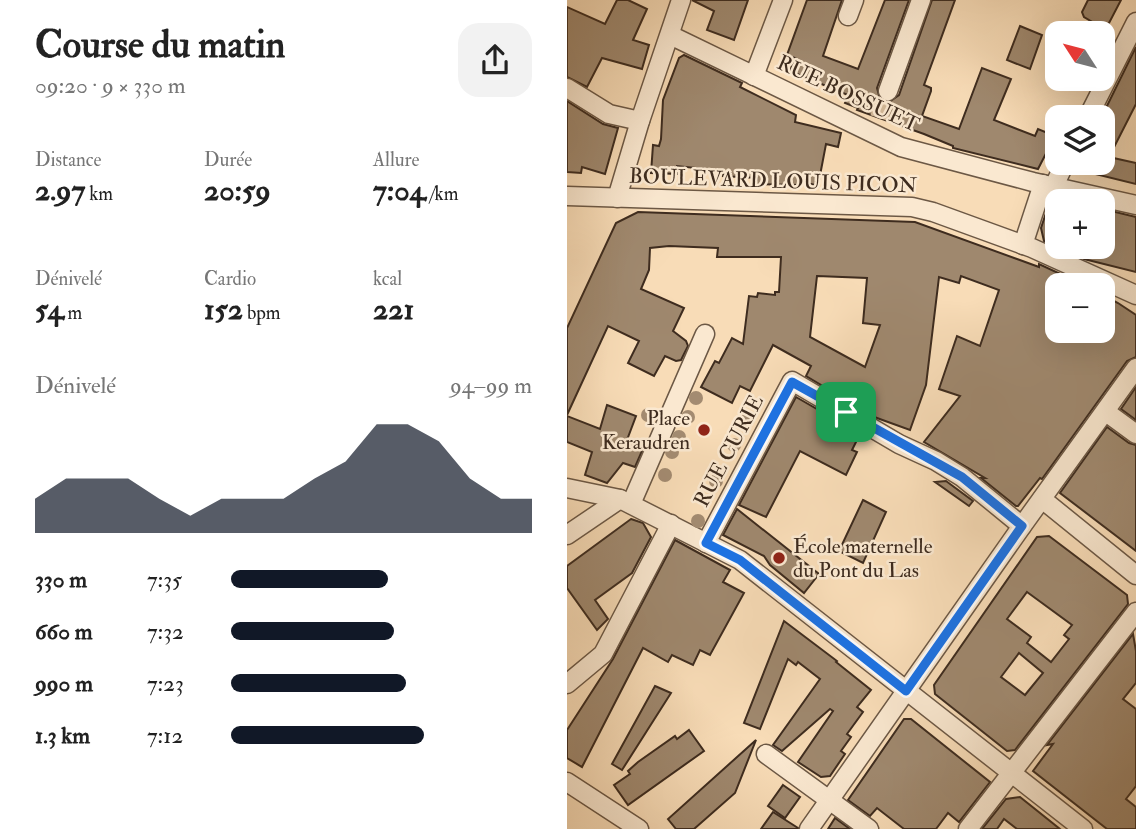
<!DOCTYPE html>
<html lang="fr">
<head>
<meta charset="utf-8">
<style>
  body { margin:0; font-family:"IM FELL Double Pica",serif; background:#f2f2f2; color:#222; height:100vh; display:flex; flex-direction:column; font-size:26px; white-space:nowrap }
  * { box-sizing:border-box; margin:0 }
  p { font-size:23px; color:#767676 }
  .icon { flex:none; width:38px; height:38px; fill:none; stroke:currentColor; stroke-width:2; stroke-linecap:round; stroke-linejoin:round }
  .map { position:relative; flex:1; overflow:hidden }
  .sheet { display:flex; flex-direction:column; background:#fff; width:567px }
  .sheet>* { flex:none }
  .needle { width:46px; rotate:306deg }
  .controls { position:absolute; left:478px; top:21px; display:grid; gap:14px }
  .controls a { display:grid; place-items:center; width:70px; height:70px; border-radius:14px; background:#fff; box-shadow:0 7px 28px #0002; font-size:35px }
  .pin { position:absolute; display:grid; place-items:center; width:60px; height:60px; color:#fff; margin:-30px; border-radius:14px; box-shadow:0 4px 10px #0006 }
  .round { display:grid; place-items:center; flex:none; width:74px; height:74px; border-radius:21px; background:#f2f2f2 }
  .overview { display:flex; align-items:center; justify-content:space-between; height:119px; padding:0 35px }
  h1 { font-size:38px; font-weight:800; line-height:52px }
  .stats { display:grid; grid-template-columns:repeat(3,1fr); gap:10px; height:119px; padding:7px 35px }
  .stats div { display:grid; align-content:center }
  .stats b { font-size:30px; font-weight:800 }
  .stats small { font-size:19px; font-weight:400 }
  .stats p { font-size:19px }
  .chart { height:196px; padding:14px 35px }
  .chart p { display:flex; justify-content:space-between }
  .chart svg { width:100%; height:126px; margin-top:7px; fill:#111827; opacity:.7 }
  ul { padding:0 35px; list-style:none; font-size:23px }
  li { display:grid; grid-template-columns:112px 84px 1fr; align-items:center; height:52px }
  li i { height:18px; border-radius:9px; background:#111827 }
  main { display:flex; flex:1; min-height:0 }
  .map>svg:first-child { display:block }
</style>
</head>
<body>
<main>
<section class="sheet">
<div class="overview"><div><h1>Course du matin</h1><p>09:20 · 9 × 330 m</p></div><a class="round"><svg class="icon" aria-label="share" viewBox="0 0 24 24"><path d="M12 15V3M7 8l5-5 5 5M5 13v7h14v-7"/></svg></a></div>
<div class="stats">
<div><p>Distance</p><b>2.97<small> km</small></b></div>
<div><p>Durée</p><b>20:59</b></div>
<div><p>Allure</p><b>7:04<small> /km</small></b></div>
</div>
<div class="stats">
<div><p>Dénivelé</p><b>54<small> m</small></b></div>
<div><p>Cardio</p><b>152<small> bpm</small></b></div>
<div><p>kcal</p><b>221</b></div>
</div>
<div class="chart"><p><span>Dénivelé</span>94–99 m</p>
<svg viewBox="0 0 160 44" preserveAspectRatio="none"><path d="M0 44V32L10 25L20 25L30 25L40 32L50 38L60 32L70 32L80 32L90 25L100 19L110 6L120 6L130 12L140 25L150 32L160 32V44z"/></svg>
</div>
<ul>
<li><b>330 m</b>7:35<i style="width:52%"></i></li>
<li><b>660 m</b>7:32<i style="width:54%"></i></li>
<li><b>990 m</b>7:23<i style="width:58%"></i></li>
<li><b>1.3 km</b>7:12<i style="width:64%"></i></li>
</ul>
</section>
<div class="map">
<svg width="569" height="829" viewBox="0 0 569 829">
  <rect width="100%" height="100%" fill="#f8dcb7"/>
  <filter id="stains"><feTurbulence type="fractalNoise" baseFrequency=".00286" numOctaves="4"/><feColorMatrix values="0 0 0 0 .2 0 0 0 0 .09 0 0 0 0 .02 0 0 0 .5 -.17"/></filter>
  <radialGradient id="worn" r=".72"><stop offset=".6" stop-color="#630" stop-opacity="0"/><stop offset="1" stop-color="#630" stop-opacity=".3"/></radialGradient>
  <g fill="#9f886e" stroke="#3e2c1f" stroke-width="2" fill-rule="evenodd">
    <path d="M50,0H61L80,9L66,40L82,45L75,69L35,58L20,87L0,77V7L38,24Z"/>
    <path d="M125,0H181L167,40L140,30L147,11Z"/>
    <path d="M240,0H275L256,56L291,69L318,0H342L310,88L313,99L322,102L332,95L365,0H388L357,85L364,88V91L355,116L392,129L415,68L444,79L427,120L468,136L471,129L488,136L471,169L386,148V146L357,134L290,110L291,108L278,103L281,95L223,71L228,58L220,55Z"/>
    <path d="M521,0H554L541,25L534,27L517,17L515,12Z"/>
    <path d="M453,26L475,35L463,69L440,60Z"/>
    <path d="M569,47V104L542,157L569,163V184L508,169L509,163H536V114Z"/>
    <path d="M117,55L175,83L173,87L229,115L228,122L274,133L271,147L259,144L251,186L234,181V185L189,184L190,178L156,176L157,171L110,166V174L84,173L86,145L92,146L94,139L96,100L112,58Z"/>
    <path d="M0,101L36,124L51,128L38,174L15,167L14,173L0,172Z"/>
    <path d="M484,198L490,199V247H536V209L569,217V272L517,259L477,241L474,228Z"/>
    <path d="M71,212L348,222L472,267V264L517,285H490V331H536V295L551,303L569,315V357L560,361L475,479L473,478L451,506H449L414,478H418L357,442L393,396L372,389L390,336L413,346L432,290L394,276L392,283L372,277L359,385L343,430L310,418L239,376L244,366L206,345L183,391L173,386L165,403L134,387L148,361L152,363L165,338L176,344L182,296L190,297L191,293L208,295V292H212L214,257H150L151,248L102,246L83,248L82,270L74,289L117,308L106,331L119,341L121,346L114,360L109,361L98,356L87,376L61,363L72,341L41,326L0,415V328L49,223ZM250,276L300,278L296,323L313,325L298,367L243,337Z"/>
    <path d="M569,387V420L554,409Z"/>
    <path d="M229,397L293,434L285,450L290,452L279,475L233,451L199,517L172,505Z"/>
    <path d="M40,405L69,416L60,440L72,446L75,451L68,467L56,463L40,483L18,475L25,452L0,442V416L33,429Z"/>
    <path d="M540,427L562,443L569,445V551L493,493Z"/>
    <path d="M379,481L406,501L402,506L368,482Z"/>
    <path d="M296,500L319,512L296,563L272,551Z"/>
    <path d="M170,509L252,574L237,593L203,565L197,556L156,535Z"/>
    <path d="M64,519L76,523L84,537L65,573L28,600L41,619L30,630L0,588V566Z"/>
    <path d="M482,536L560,595L561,604L448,750L440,751L368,694L367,685L470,537ZM460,592L505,625L497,635L502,639L484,662L460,643L464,637L440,619ZM452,653L476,673L458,695L434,677Z"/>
    <path d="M108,540L163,570L156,582L177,593L143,655L133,650L126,665L105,655L101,662L76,648L15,767L0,758V730L46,659Z"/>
    <path d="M217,621L270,661L269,662L304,690L290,707L296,712L280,734L284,737L274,751L278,754L263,776L254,777L231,762L266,711L263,709L215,751L206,745L253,679L231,662L229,665L221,659L193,729L177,723Z"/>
    <path d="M566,634L569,651V683L556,699L569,709V786L559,799L569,807V829H540L466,771L486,744L480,745Z"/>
    <path d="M88,686L104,693L55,770L45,764Z"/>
    <path d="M337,719H344L423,782L392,822L381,813L369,829H337L310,808L303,816L281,800Z"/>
    <path d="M122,730L137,751L61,805L47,785L63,774L61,771L71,762L108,736L110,739Z"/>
    <path d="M189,740L168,793L127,829H109L101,819Z"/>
    <path d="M216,785L233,797L218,818L201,806Z"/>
    <path d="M453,797L493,829H450L437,819L430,829H415L439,799Z"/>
    <path d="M206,812L231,828V829H194Z"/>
    <path d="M268,818L283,829H261Z"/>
  </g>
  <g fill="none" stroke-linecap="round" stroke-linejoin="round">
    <path stroke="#d3b999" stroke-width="18" stroke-dasharray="18 9" stroke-linecap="butt" d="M312,118L321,91"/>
    <defs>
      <g id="minor">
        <path d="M281,16L287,0"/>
        <path d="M103,35L334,147L466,182L569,205"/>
        <path d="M187,76L216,0"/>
        <path d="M0,88L42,114L73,121"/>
        <path d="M321,91L354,0"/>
        <path d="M521,117L569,22"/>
        <path d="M487,186L498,163"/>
        <path d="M0,196L345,207L366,212L465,248L569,295"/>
        <path d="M50,198L73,121L114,0"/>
        <path d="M456,245L476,184"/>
        <path d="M539,412L569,434"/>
        <path d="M0,488L53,499L173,560L516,829"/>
        <path d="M475,499L569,575"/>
        <path d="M64,504L138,334"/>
        <path d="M0,535L53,499"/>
        <path d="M139,543L225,381L332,444L369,461L395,477L455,526"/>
        <path d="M0,684L36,654L104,524"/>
        <path d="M199,754L302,829"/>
        <path d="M0,782L72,829"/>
        <path d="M242,829L455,526L569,368"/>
        <path d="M401,829L569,612"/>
      </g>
    </defs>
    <use href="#minor" stroke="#6c5845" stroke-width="21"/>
    <use href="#minor" stroke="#fae8d0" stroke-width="18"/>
  </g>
  <g fill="#a38b71">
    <circle cx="129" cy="398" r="7"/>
    <circle cx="81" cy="415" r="7"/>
    <circle cx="121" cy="417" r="7"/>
    <circle cx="181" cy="419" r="7"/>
    <circle cx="112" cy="437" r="7"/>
    <circle cx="167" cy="445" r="7"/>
    <circle cx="105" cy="452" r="7"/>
    <circle cx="98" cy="475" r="7"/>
    <circle cx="149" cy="481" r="7"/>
    <circle cx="131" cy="521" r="7"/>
  </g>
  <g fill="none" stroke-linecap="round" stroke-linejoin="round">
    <defs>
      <path id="route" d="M225,382L395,477L455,526L339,691L173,560L139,543Z"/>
    </defs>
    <use href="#route" stroke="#fff" stroke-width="14"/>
    <use href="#route" stroke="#1a73e8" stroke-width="9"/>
  </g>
  <g fill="#8f2418" stroke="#fae8d0" stroke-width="2.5">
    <circle cx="137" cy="430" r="7"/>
    <circle cx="212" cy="558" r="7"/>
  </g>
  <g text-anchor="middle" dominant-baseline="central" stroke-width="5" stroke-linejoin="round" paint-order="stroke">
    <g font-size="21" fill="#3e2c1f" stroke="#fae8d0">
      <text transform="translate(281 94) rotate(25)">RUE BOSSUET</text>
      <text transform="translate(206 181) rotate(2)">BOULEVARD LOUIS PICON</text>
      <text transform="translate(162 451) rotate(-62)">RUE CURIE</text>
    </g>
    <g font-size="21" fill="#3e2c1f" stroke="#fae8d0" text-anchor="end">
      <text x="123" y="418">Place<tspan x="123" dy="24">Keraudren</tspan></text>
      <text x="226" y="546" text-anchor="start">École maternelle<tspan x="226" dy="24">du Pont du Las</tspan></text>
    </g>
  </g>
  <rect width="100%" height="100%" filter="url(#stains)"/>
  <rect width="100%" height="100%" fill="url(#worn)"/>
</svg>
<div class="controls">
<a><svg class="needle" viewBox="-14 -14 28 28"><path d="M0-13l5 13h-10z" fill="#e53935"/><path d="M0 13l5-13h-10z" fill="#767676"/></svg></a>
<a><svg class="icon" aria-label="layers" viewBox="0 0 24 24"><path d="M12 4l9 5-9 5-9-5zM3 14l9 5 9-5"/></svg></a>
<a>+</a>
<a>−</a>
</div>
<div class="pin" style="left:279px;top:412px;background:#1e9e55"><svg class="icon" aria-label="arrive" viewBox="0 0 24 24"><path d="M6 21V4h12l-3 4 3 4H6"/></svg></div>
</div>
</main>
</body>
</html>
